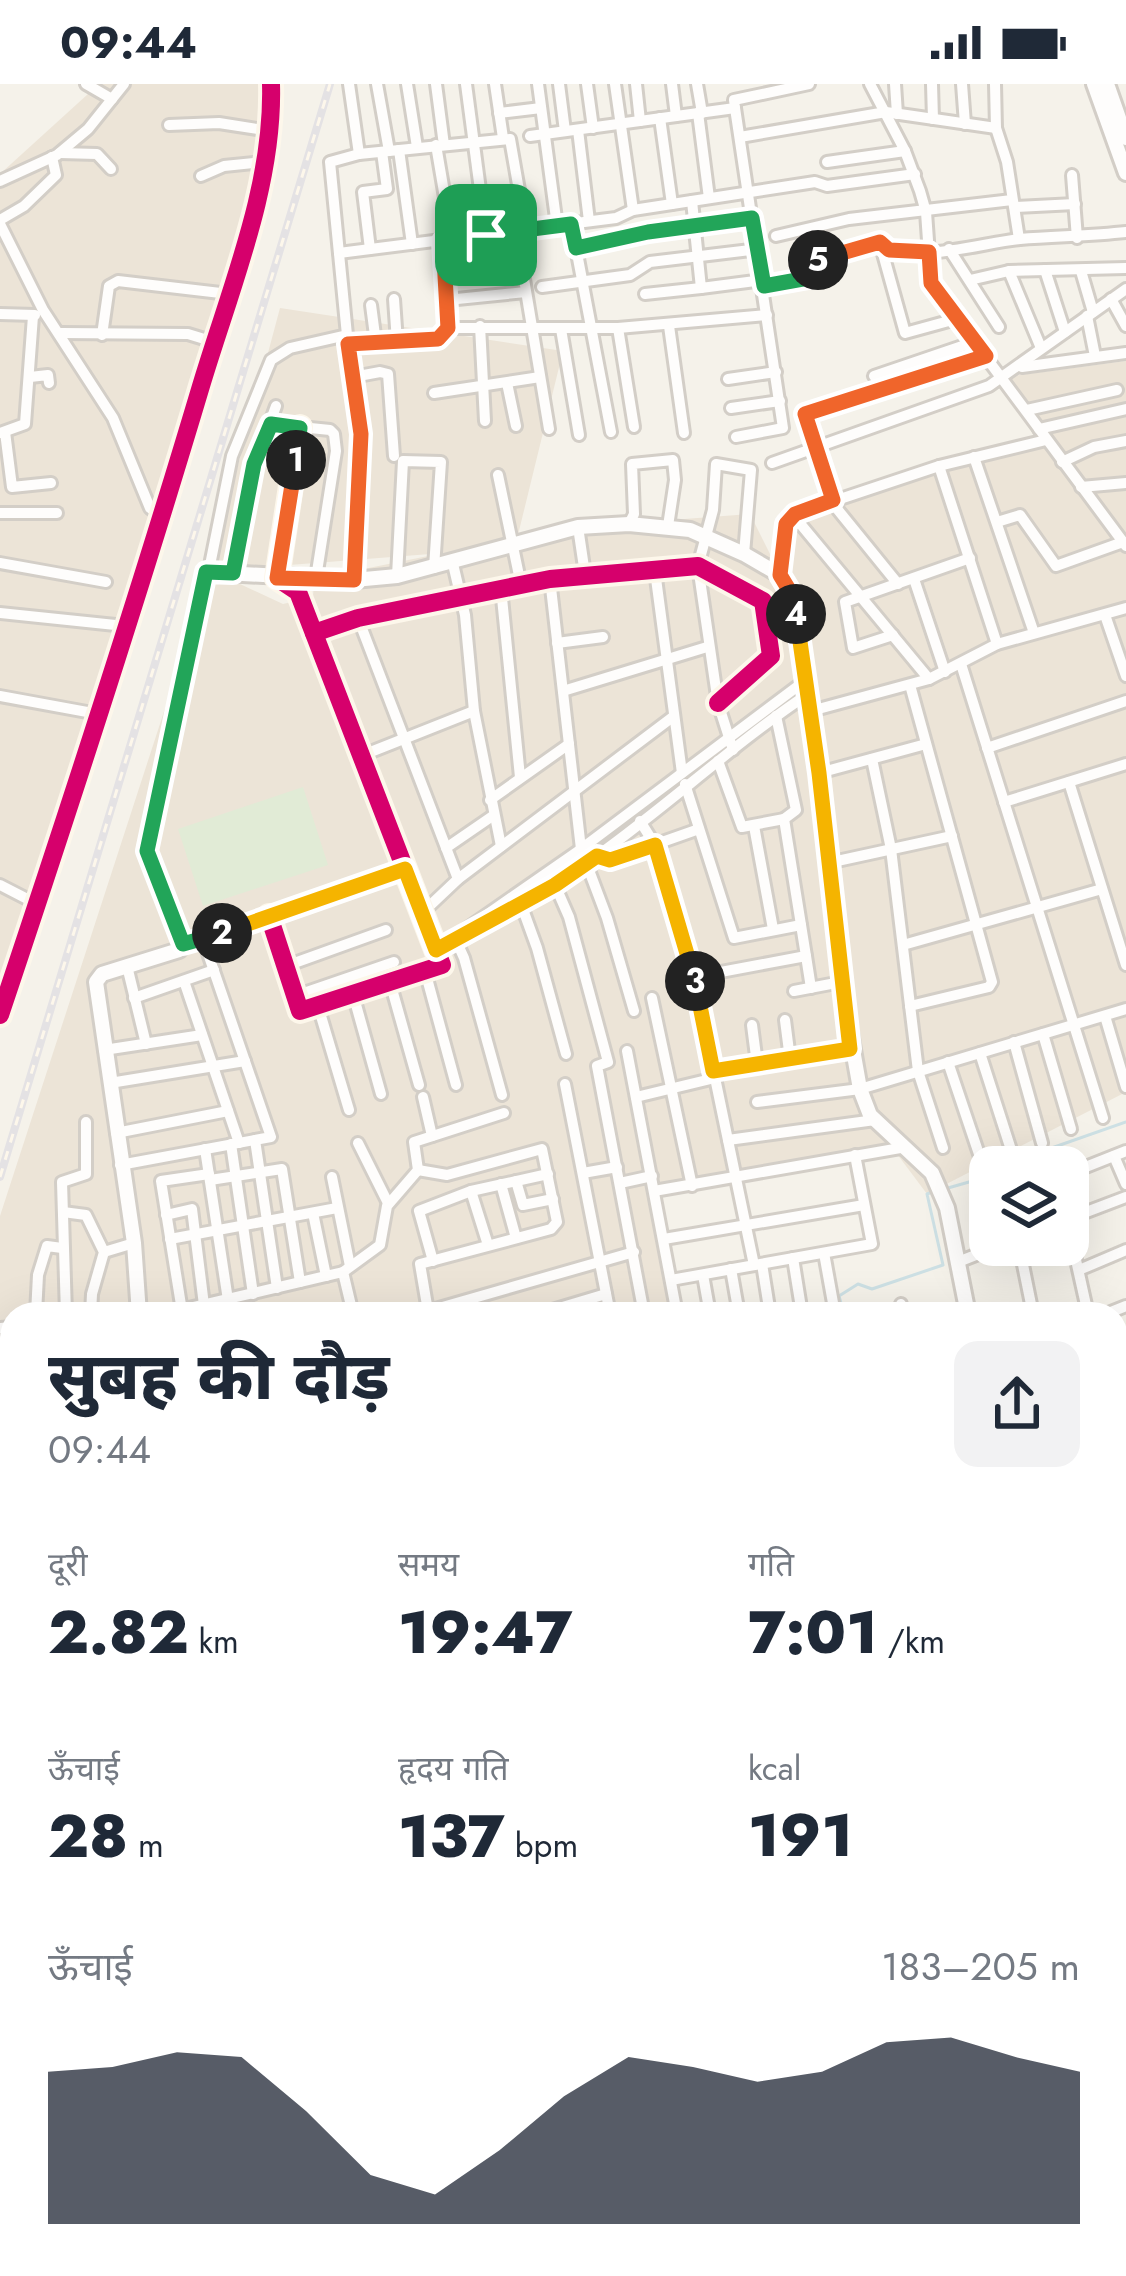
<!DOCTYPE html>
<html lang="hi">
<head>
<meta charset="utf-8">
<style>
  body { margin:0; font-family:Jost,"Noto Sans Devanagari",sans-serif; background:#f2f2f3; color:#1f2937; height:100vh; display:flex; flex-direction:column; font-size:45px; white-space:nowrap }
  * { box-sizing:border-box; margin:0 }
  p { font-size:39px; color:#747a83 }
  .icon { flex:none; width:66px; height:66px; fill:none; stroke:currentColor; stroke-width:2; stroke-linecap:round; stroke-linejoin:round }
  .map { position:relative; flex:1; overflow:hidden }
  .sheet { position:absolute; left:0px; top:1218px; width:1128px; height:975px; display:flex; flex-direction:column; background:#fff; border-radius:36px 36px 0 0; box-shadow:0 12px 48px #0002 }
  .sheet>* { flex:none }
  .tools { position:absolute; left:969px; top:1062px; display:grid; gap:24px }
  .tools a { display:grid; place-items:center; width:120px; height:120px; border-radius:24px; background:#fff; box-shadow:0 12px 48px #0002; font-size:60px }
  .pin { position:absolute; display:grid; place-items:center; width:102px; height:102px; color:#fff; margin:-51px; border-radius:24px; box-shadow:0 6px 18px #0006 }
  .km { position:absolute; width:60px; height:60px; margin:-30px; border-radius:50%; background:#222; color:#fff; font-size:33px; line-height:60px; text-align:center }
  .round { display:grid; place-items:center; flex:none; width:126px; height:126px; border-radius:24px; background:#f2f2f3 }
  .overview { display:flex; align-items:center; justify-content:space-between; height:204px; padding:0 48px }
  h1 { font-size:66px; font-weight:800; line-height:90px }
  .stats { display:grid; grid-template-columns:repeat(3,1fr); gap:18px; height:204px; padding:12px 48px }
  .stats div { display:grid; align-content:center }
  .stats b { font-size:60px; font-weight:800 }
  .stats small { font-size:33px; font-weight:400 }
  .stats p { font-size:33px }
  .chart { height:336px; padding:24px 48px }
  .chart p { display:flex; justify-content:space-between }
  .chart svg { width:100%; height:216px; margin-top:12px; fill:#111827; opacity:.7 }
  .status { display:flex; justify-content:space-between; align-items:center; height:84px; padding:0 60px; background:#fff; direction:ltr }
  .status svg { height:33px; fill:currentColor }
  .map>svg:first-child { display:block }
</style>
</head>
<body>
<div class="status"><b>09:44</b><svg viewBox="0 0 49 12"><path d="M0 12V9h3v3zM5 12V6h3v6zM10 12V3h3v9zM15 12V0h3v12zM26 1h20v11H26zM47 4h2v5h-2z"/></svg></div>
<div class="map">
<svg width="1126" height="2192" viewBox="0 0 1126 2192">
  <rect width="100%" height="100%" fill="#f5f2ea"/>
  <g fill="#ece4d7" fill-rule="evenodd">
    <path d="M99,0H270L272,42L229,209L0,935V90Z"/>
    <path d="M280,224L563,267L517,455L579,443L750,430L780,490L795,431L1048,359L1005,293L1126,277V1008L927,1110L894,1066L655,1107L678,1230H12V2181H215V2192H0V1132L210,486ZM443,469L314,495L313,513L283,520L212,487Z"/>
    <path d="M1116,2133L1126,2137L1122,2192H994L998,2181H1116Z"/>
  </g>
  <path fill="#e1ebd6" d="M303,703L328,781L203,822L178,745Z"/>
  <g fill="none" stroke-linecap="round" stroke-linejoin="round">
    <g stroke="#cde0e4" stroke-width="3">
      <path d="M1021,1083L1043,1067L1126,1038"/>
      <path d="M948,1104L990,1092"/>
      <path d="M844,1230L839,1212L858,1200L872,1205L943,1181L927,1110L932,1108"/>
      <path d="M0,2184L15,2192"/>
      <path d="M230,2191L261,2192"/>
      <path d="M199,2192H200"/>
      <path d="M289,2192L306,2181"/>
    </g>
    <defs>
      <g id="street">
        <path d="M86,0L112,15"/>
        <path d="M349,0L359,70"/>
        <path d="M377,0L389,67"/>
        <path d="M407,0L417,63"/>
        <path d="M436,0L444,61"/>
        <path d="M466,0L486,151"/>
        <path d="M495,0L503,54"/>
        <path d="M538,0L557,142"/>
        <path d="M559,0L565,47"/>
        <path d="M587,0L593,44"/>
        <path d="M615,0L633,126"/>
        <path d="M636,0L640,37"/>
        <path d="M672,0L676,32"/>
        <path d="M697,0L702,29"/>
        <path d="M870,0L905,67L920,107L926,128L931,199L1126,462"/>
        <path d="M895,0L897,30"/>
        <path d="M932,0L933,35"/>
        <path d="M962,0L965,40"/>
        <path d="M995,0L996,44L1007,78L1019,155"/>
        <path d="M735,24L783,344L736,353"/>
        <path d="M499,29L541,24"/>
        <path d="M698,29L709,114"/>
        <path d="M660,34L672,120"/>
        <path d="M169,41L219,39L270,47"/>
        <path d="M578,46L589,137"/>
        <path d="M530,52L735,24L734,16L809,0"/>
        <path d="M740,53L886,28L996,44"/>
        <path d="M436,61L452,155"/>
        <path d="M399,66L412,160"/>
        <path d="M60,69L97,70L111,85"/>
        <path d="M827,78L905,67"/>
        <path d="M1072,91L1077,154"/>
        <path d="M201,92L224,82L264,78"/>
        <path d="M0,97L57,71L88,45L124,0"/>
        <path d="M692,117L701,204L763,196"/>
        <path d="M1016,123L1075,120"/>
        <path d="M0,136L24,122L56,91L52,73"/>
        <path d="M0,140L43,226L113,334L150,424L162,433"/>
        <path d="M571,140L576,164L648,148L752,134"/>
        <path d="M516,147L549,345"/>
        <path d="M776,152L849,135L1012,116"/>
        <path d="M443,157L449,244"/>
        <path d="M880,159L905,249L956,235"/>
        <path d="M576,164L611,348"/>
        <path d="M370,165L363,108L387,105L382,68"/>
        <path d="M949,165L999,243"/>
        <path d="M339,169L616,134L633,126L815,98L827,102L915,90"/>
        <path d="M1045,186L1065,248"/>
        <path d="M1009,187L1041,264"/>
        <path d="M1081,187L1093,228"/>
        <path d="M445,190L521,182"/>
        <path d="M970,196L1009,187L1126,184"/>
        <path d="M764,202L814,193L817,176L880,158C908,183 984,158 1020,155C1056,152 1091,152 1126,148"/>
        <path d="M542,203L630,191L650,178L759,165"/>
        <path d="M645,210L701,204"/>
        <path d="M394,215L397,258"/>
        <path d="M1111,215L1126,242"/>
        <path d="M447,216L526,208"/>
        <path d="M371,221L376,259"/>
        <path d="M0,230L35,231"/>
        <path d="M1087,232L1095,272"/>
        <path d="M480,242L485,337"/>
        <path d="M669,242L684,349"/>
        <path d="M618,244L634,343"/>
        <path d="M561,245L579,351"/>
        <path d="M61,249L188,250L214,258"/>
        <path d="M102,251L109,202L118,197L229,210"/>
        <path d="M347,254L361,350L354,496"/>
        <path d="M348,260L438,255L449,244H618L767,231"/>
        <path d="M1022,283L1126,269"/>
        <path d="M874,292L974,258"/>
        <path d="M30,293L48,291L49,299"/>
        <path d="M353,293L380,288L388,290L394,372"/>
        <path d="M728,295L776,288"/>
        <path d="M507,299L516,342"/>
        <path d="M434,309L540,293"/>
        <path d="M731,324L780,317"/>
        <path d="M1027,326L1117,306"/>
        <path d="M271,340L330,346L334,350L336,367L316,494"/>
        <path d="M1039,345L1126,325"/>
        <path d="M5,348L12,403L51,399"/>
        <path d="M0,349L25,340L33,232"/>
        <path d="M974,373L1034,549"/>
        <path d="M1062,378L1094,363L1126,357"/>
        <path d="M772,379L989,302L1126,205"/>
        <path d="M939,382L997,560"/>
        <path d="M498,391L521,501"/>
        <path d="M1081,403L1126,399"/>
        <path d="M0,429H57"/>
        <path d="M793,431L929,595"/>
        <path d="M997,438L1020,431L1056,482L1123,458"/>
        <path d="M629,440L634,430L632,380L673,376L675,396L668,442"/>
        <path d="M578,443L585,490"/>
        <path d="M0,479L106,498"/>
        <path d="M453,480L465,531L474,627L501,762"/>
        <path d="M209,486L232,372L271,276L290,264L347,251L330,78L359,70L510,55L526,146"/>
        <path d="M655,487L682,689"/>
        <path d="M233,489L255,380L276,322"/>
        <path d="M780,491L786,440L795,430L939,382L1046,356"/>
        <path d="M397,492L403,377L441,378L434,484"/>
        <path d="M550,495L581,765L607,834L634,927"/>
        <path d="M914,495L945,588"/>
        <path d="M898,500L838,426L805,330L986,272"/>
        <path d="M501,504L520,693"/>
        <path d="M0,529L125,542"/>
        <path d="M1105,531L1126,592"/>
        <path d="M358,534L458,795"/>
        <path d="M314,549L358,534L550,495L698,482L763,517L771,572L718,619"/>
        <path d="M893,551L853,564L845,518L970,474"/>
        <path d="M557,559L603,553"/>
        <path d="M961,580L1103,1034"/>
        <path d="M910,601L992,898L989,903L910,922"/>
        <path d="M563,607L707,563"/>
        <path d="M0,612L98,630"/>
        <path d="M811,627L929,595L997,560L1126,524"/>
        <path d="M987,664L1126,617"/>
        <path d="M733,666L718,619L698,482L713,426L716,380L751,386L744,470"/>
        <path d="M363,671L474,627"/>
        <path d="M872,675L891,765L918,987L943,1064"/>
        <path d="M718,677L742,743L784,735"/>
        <path d="M819,689L926,660"/>
        <path d="M1069,698L1126,881"/>
        <path d="M685,700L734,854L801,841"/>
        <path d="M490,716L569,660"/>
        <path d="M1004,718L1126,680"/>
        <path d="M640,737L655,761L694,893L754,1181"/>
        <path d="M754,742L773,845"/>
        <path d="M446,764L494,731"/>
        <path d="M597,772L611,776L699,745"/>
        <path d="M828,779L952,752"/>
        <path d="M0,801L37,820"/>
        <path d="M555,801L569,833L608,978L597,982L644,1230"/>
        <path d="M521,820L537,864L566,970"/>
        <path d="M421,830L458,795L674,632"/>
        <path d="M499,831C614,776 703,680 808,610"/>
        <path d="M269,832L300,927L442,881L298,508L277,494L300,343"/>
        <path d="M455,854L464,874L502,1011"/>
        <path d="M183,861L405,785"/>
        <path d="M903,861L1102,805"/>
        <path d="M436,866L581,765L806,596"/>
        <path d="M806,872L811,904"/>
        <path d="M127,882L146,960"/>
        <path d="M286,882L386,846"/>
        <path d="M425,887L456,1001"/>
        <path d="M694,893L806,872L784,735L796,726L776,632"/>
        <path d="M184,897L239,1059"/>
        <path d="M390,898L419,1001"/>
        <path d="M794,907L841,898"/>
        <path d="M353,910L381,1010"/>
        <path d="M295,912L394,878"/>
        <path d="M134,914L214,886"/>
        <path d="M652,914L692,1102"/>
        <path d="M318,922L349,1026"/>
        <path d="M1105,932L1126,1003"/>
        <path d="M785,936L790,975"/>
        <path d="M752,941L757,980"/>
        <path d="M1043,950L1071,1045"/>
        <path d="M1014,958L1042,1059"/>
        <path d="M104,966L202,951"/>
        <path d="M627,967L677,1230"/>
        <path d="M980,969L1013,1072"/>
        <path d="M948,978L983,1082"/>
        <path d="M713,987L850,965"/>
        <path d="M110,999L245,977"/>
        <path d="M565,1000L610,1230"/>
        <path d="M423,1013L432,1052"/>
        <path d="M636,1013L715,994"/>
        <path d="M757,1018L860,1005L1126,925"/>
        <path d="M116,1049L228,1027"/>
        <path d="M255,1056L277,1204"/>
        <path d="M728,1056L875,1036"/>
        <path d="M358,1059L388,1119"/>
        <path d="M231,1060L253,1210"/>
        <path d="M205,1065L228,1216L226,1230"/>
        <path d="M1114,1072L1126,1100"/>
        <path d="M120,1081L271,1053L203,855"/>
        <path d="M418,1086L447,1091L542,1065L557,1138L551,1145L420,1180L428,1227"/>
        <path d="M583,1089L617,1083"/>
        <path d="M1068,1090L1126,1067"/>
        <path d="M332,1093L350,1182"/>
        <path d="M210,1096L282,1085L300,1198"/>
        <path d="M516,1097L523,1121L553,1115"/>
        <path d="M620,1099L652,1092"/>
        <path d="M501,1100L516,1154"/>
        <path d="M471,1107L488,1161"/>
        <path d="M654,1107L906,1063"/>
        <path d="M978,1118L990,1161"/>
        <path d="M63,1128L86,1131L104,1168L92,1210L91,1230"/>
        <path d="M313,1129L326,1192"/>
        <path d="M166,1131L192,1125L204,1221"/>
        <path d="M1068,1135L1126,1113"/>
        <path d="M1068,1140L1088,1230"/>
        <path d="M170,1155L337,1124"/>
        <path d="M664,1155L864,1121"/>
        <path d="M1019,1161L1033,1230"/>
        <path d="M104,1168L134,1159"/>
        <path d="M824,1169L835,1230"/>
        <path d="M793,1174L802,1230"/>
        <path d="M433,1177L419,1127L471,1107L548,1090"/>
        <path d="M958,1178L1001,1161"/>
        <path d="M762,1180L770,1230"/>
        <path d="M731,1185L739,1230"/>
        <path d="M1079,1186L1126,1166"/>
        <path d="M343,1188L380,1161L387,1122L418,1086L414,1058L504,1029"/>
        <path d="M703,1191L710,1230"/>
        <path d="M671,1196L872,1160L855,1071"/>
        <path d="M901,1220L902,1230"/>
        <path d="M182,1227L161,1097L209,1090"/>
        <path d="M36,1230L38,1191L47,1162L62,1164"/>
        <path d="M66,1230L62,1098L86,1090V1038"/>
        <path d="M163,1230L343,1188L353,1230"/>
        <path d="M418,1230L634,1168"/>
        <path d="M539,1230L606,1210"/>
        <path d="M1106,1230L1126,1222"/>
        <path d="M0,1244L12,1243"/>
        <path d="M1116,1302L1126,1306"/>
        <path d="M1116,1364L1126,1370"/>
        <path d="M0,1365L12,1396"/>
        <path d="M1116,1435L1126,1441"/>
        <path d="M1116,1510L1126,1516"/>
        <path d="M1116,1554L1126,1533"/>
        <path d="M1116,1591L1126,1596"/>
        <path d="M0,1593L12,1586"/>
        <path d="M0,1602L12,1631"/>
        <path d="M1116,1658L1126,1663"/>
        <path d="M1116,1772L1126,1753"/>
        <path d="M1116,1791L1126,1795L1116,1826"/>
        <path d="M0,1796L12,1824"/>
        <path d="M0,1864L12,1862"/>
        <path d="M0,1907L12,1962"/>
        <path d="M1116,1950L1126,1954"/>
        <path d="M0,1977L12,1975"/>
        <path d="M0,2031L12,2029"/>
        <path d="M1116,2067L1126,2070"/>
        <path d="M0,2119L4,2134"/>
        <path d="M1116,2134L1126,2137"/>
        <path d="M0,2172L12,2170"/>
        <path d="M1126,2174V2188"/>
        <path d="M95,2181L98,2192"/>
        <path d="M364,2181L371,2192"/>
        <path d="M515,2181L522,2192"/>
        <path d="M808,2181L809,2192"/>
        <path d="M939,2181L965,2192"/>
        <path d="M477,2192L494,2181"/>
        <path d="M564,2192L580,2181"/>
        <path d="M677,2192L693,2181"/>
        <path d="M741,2192L764,2183"/>
        <path d="M838,2192L842,2181"/>
        <path d="M872,2192L877,2181"/>
        <path d="M994,2192L998,2181"/>
      </g>
      <g id="secondary">
        <path d="M1094,0L1126,89"/>
        <path d="M1107,0L1126,54"/>
        <path d="M0,931C70,722 138,513 201,302C230,205 274,102 271,0"/>
        <path d="M139,1230L134,1159L96,898L102,890L179,866L183,861L147,767L206,488L354,496L397,492L578,443L629,440L690,446L744,470L780,491L793,514L811,627L841,898L860,1005L870,1031L932,1089L947,1124L968,1230"/>
        <path d="M1116,1994L1126,1999"/>
        <path d="M1116,2008L1126,2012"/>
        <path d="M319,2192L335,2181"/>
        <path d="M342,2192L358,2181"/>
      </g>
      <g id="primary">
        <path d="M0,1524L12,1528"/>
        <path d="M209,2181L210,2192"/>
      </g>
    </defs>
    <use href="#street" stroke="#d3cec7" stroke-width="16"/>
    <use href="#secondary" stroke="#d3cec7" stroke-width="20"/>
    <use href="#primary" stroke="#d3cdc7" stroke-width="21"/>
    <use href="#street" stroke="#fefdfc" stroke-width="10"/>
    <use href="#secondary" stroke="#fefdfc" stroke-width="14"/>
    <use href="#primary" stroke="#f1ede6" stroke-width="15"/>
    <defs>
      <path id="rail" d="M0,1093L330,0"/>
    </defs>
    <use href="#rail" stroke="#e4e2e4" stroke-width="8"/>
    <use href="#rail" stroke="#fdf7eb" stroke-width="3" stroke-dasharray="9" stroke-linecap="butt"/>
    <defs>
      <g id="cycleway">
        <path d="M314,549L358,534L550,495L698,482L763,517L771,572L718,619"/>
        <path d="M269,832L300,927L442,881L298,508L277,494L300,343"/>
        <path d="M0,931C70,722 138,513 201,302C230,205 274,102 271,0"/>
      </g>
    </defs>
    <use href="#cycleway" stroke="#fdf7eb" stroke-width="26"/>
    <use href="#cycleway" stroke="#d6006c" stroke-width="18"/>
  </g>
  <g fill="none" stroke-linecap="round" stroke-linejoin="round">
    <defs>
      <path id="split-1" d="M296,376L277,494L354,496L361,350L348,260L438,255L448,244L443,157L486,151"/>
      <path id="split-2" d="M222,849L183,860L147,767L206,488L233,489L254,380L271,340L300,344L296,376"/>
      <path id="split-3" d="M222,849L405,785L436,866L555,801L597,772L610,776L655,761L695,897"/>
      <path id="split-4" d="M695,897L713,987L850,965L819,689L796,530"/>
      <path id="split-5" d="M796,530L794,514L780,491L786,440L795,430L833,416L805,330L986,272L931,199L929,168L889,166L880,158L818,176"/>
      <path id="split-6" d="M486,151L571,140L576,164L648,148L752,134L764,202L814,193L818,176"/>
    </defs>
    <use href="#split-1" stroke="#fff" stroke-width="24"/>
    <use href="#split-2" stroke="#fff" stroke-width="24"/>
    <use href="#split-3" stroke="#fff" stroke-width="24"/>
    <use href="#split-4" stroke="#fff" stroke-width="24"/>
    <use href="#split-5" stroke="#fff" stroke-width="24"/>
    <use href="#split-6" stroke="#fff" stroke-width="24"/>
    <use href="#split-1" stroke="#f0652b" stroke-width="15"/>
    <use href="#split-2" stroke="#22a559" stroke-width="15"/>
    <use href="#split-3" stroke="#f5b400" stroke-width="15"/>
    <use href="#split-4" stroke="#f5b400" stroke-width="15"/>
    <use href="#split-5" stroke="#f0652b" stroke-width="15"/>
    <use href="#split-6" stroke="#22a559" stroke-width="15"/>
  </g>
</svg>
<div class="tools">
<a><svg class="icon" aria-label="layers" viewBox="0 0 24 24"><path d="M12 4l9 5-9 5-9-5zM3 14l9 5 9-5"/></svg></a>
</div>
<div class="pin" style="left:486px;top:151px;background:#1e9e55"><svg class="icon" aria-label="arrive" viewBox="0 0 24 24"><path d="M6 21V4h12l-3 4 3 4H6"/></svg></div>
<b class="km" style="left:296px;top:376px">1</b>
<b class="km" style="left:222px;top:849px">2</b>
<b class="km" style="left:695px;top:897px">3</b>
<b class="km" style="left:796px;top:530px">4</b>
<b class="km" style="left:818px;top:176px">5</b>
<section class="sheet">
<div class="overview"><div><h1>सुबह की दौड़</h1><p>09:44</p></div><a class="round"><svg class="icon" aria-label="share" viewBox="0 0 24 24"><path d="M12 15V3M7 8l5-5 5 5M5 13v7h14v-7"/></svg></a></div>
<div class="stats">
<div><p>दूरी</p><b>2.82<small> km</small></b></div>
<div><p>समय</p><b>19:47</b></div>
<div><p>गति</p><b>7:01<small> /km</small></b></div>
</div>
<div class="stats">
<div><p>ऊँचाई</p><b>28<small> m</small></b></div>
<div><p>हृदय गति</p><b>137<small> bpm</small></b></div>
<div><p>kcal</p><b>191</b></div>
</div>
<div class="chart"><p><span>ऊँचाई</span>183–205 m</p>
<svg viewBox="0 0 160 44" preserveAspectRatio="none"><path d="M0 44V13L10 12L20 9L30 10L40 21L50 34L60 38L70 29L80 18L90 10L100 12L110 15L120 13L130 7L140 6L150 10L160 13V44z"/></svg>
</div>
</section>
</div>
</body>
</html>
